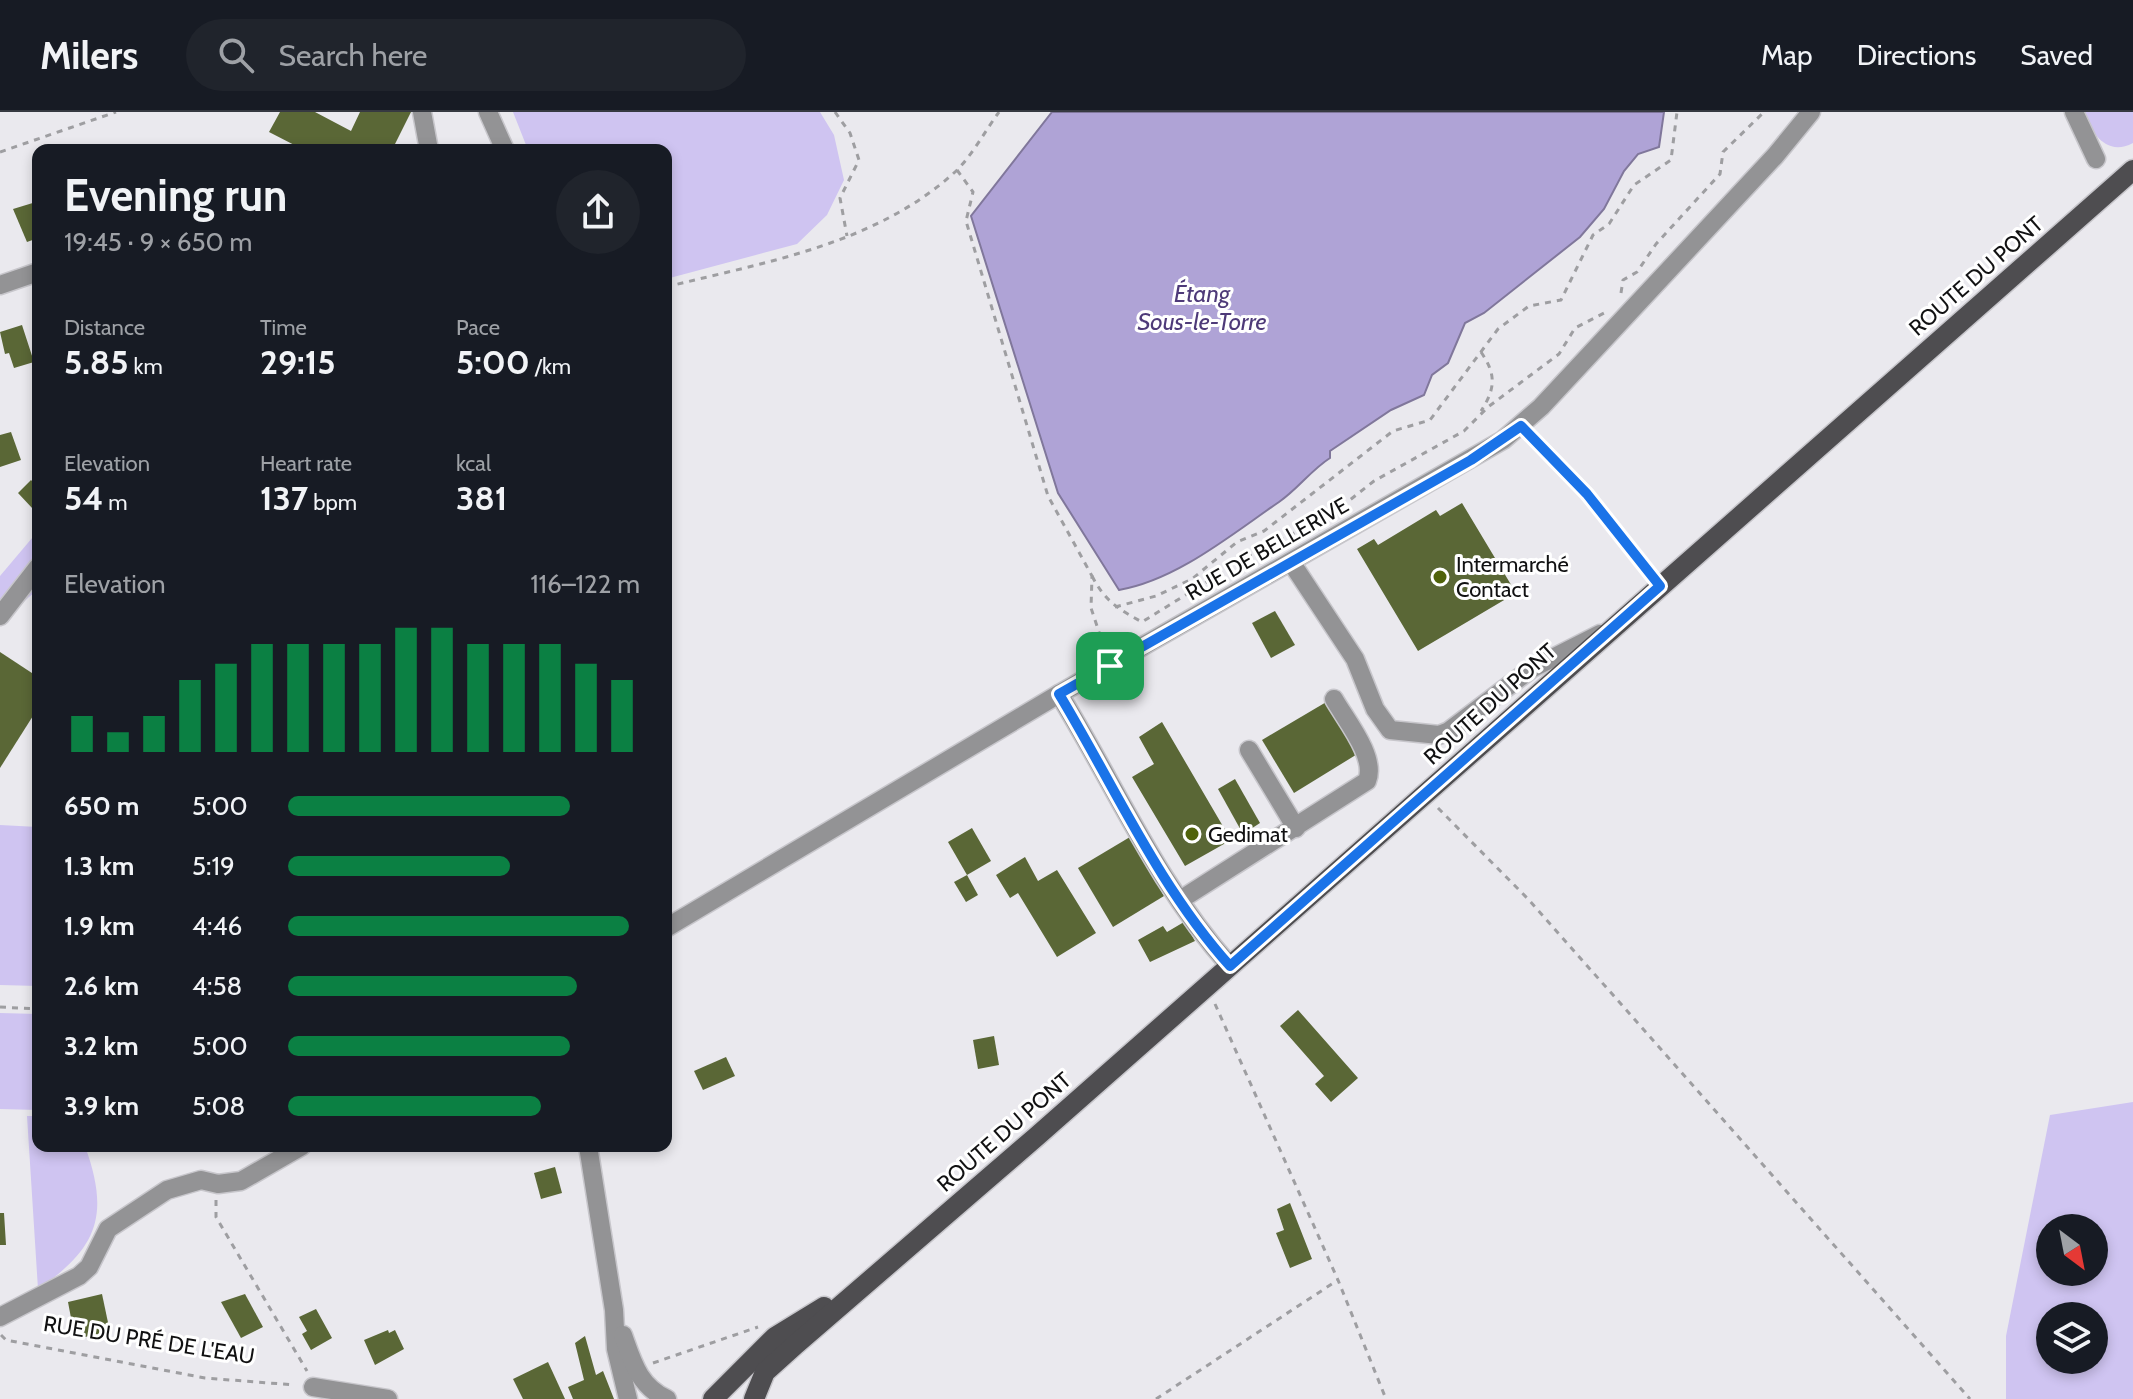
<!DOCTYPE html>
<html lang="en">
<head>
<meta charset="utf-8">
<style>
  body { margin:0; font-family:Cabin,sans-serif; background:#20242c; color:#f1f3f6; height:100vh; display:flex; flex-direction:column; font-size:30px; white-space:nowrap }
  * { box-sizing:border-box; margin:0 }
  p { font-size:26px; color:#9ea1a6 }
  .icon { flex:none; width:44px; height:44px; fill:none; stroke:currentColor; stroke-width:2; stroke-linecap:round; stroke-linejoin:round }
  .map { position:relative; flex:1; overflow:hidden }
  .drawer { position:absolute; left:32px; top:32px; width:640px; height:1008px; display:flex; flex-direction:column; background:#171b24; border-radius:16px; box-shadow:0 4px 12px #0003 }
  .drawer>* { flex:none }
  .needle { width:52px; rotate:148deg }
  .fabs { position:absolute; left:2036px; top:1102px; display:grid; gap:16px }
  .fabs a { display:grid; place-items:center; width:72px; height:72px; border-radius:50%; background:#171b24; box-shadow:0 4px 12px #0003; font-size:40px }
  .pin { position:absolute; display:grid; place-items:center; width:68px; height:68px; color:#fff; margin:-34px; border-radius:16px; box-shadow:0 4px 12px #0006 }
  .round { display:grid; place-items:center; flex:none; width:84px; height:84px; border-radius:42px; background:#20242c }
  .overview { display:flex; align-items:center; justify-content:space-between; height:136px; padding:0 32px }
  h1 { font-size:44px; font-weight:700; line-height:60px }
  .figures { display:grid; grid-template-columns:repeat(3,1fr); gap:12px; height:136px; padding:8px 32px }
  .figures div { display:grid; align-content:center }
  .figures b { font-size:34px; font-weight:700 }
  .figures small { font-size:22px; font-weight:400 }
  .figures p { font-size:22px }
  .chart { height:224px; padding:16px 32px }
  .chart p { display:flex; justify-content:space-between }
  .chart svg { width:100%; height:144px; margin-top:8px; stroke:#0b8043; stroke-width:6 }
  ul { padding:0 32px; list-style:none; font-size:26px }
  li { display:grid; grid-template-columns:128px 96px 1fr; align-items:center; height:60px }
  li i { height:20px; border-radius:10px; background:#0b8043 }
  header { display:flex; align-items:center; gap:48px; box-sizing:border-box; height:112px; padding:0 40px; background:#171b24; border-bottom:2px solid #363941 }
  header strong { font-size:38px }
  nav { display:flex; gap:44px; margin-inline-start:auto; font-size:28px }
  .search { width:560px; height:72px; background:#20242c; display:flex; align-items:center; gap:20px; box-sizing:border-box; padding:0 28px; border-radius:44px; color:#9ea1a6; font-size:30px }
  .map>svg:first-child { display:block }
</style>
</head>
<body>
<header>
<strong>Milers</strong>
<div class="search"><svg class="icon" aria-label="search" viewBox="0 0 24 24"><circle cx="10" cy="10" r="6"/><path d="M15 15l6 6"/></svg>Search here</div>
<nav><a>Map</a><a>Directions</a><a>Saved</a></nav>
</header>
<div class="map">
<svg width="2133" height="1287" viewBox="0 0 2133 1287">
  <rect width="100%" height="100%" fill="#eae9ee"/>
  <g fill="#cfc4f1" fill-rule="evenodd">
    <path d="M513,0H820L834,23L844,68L827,103L797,132L666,167V38H528Z"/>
    <path d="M2083,0H2133V31C2106,45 2092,21 2083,0Z"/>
    <path d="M38,419V477L0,511V464Z"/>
    <path d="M0,713L38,715V874L0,873Z"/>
    <path d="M0,901L38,902V998L0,997Z"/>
    <path d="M2133,990V1287H2006V1224L2050,1003ZM2050,1116H2094V1160H2050ZM2050,1204H2094V1248H2050Z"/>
    <path d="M27,1004H38V1034H85C110,1103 98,1136 38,1177Z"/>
  </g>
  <path fill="#afa3d6" stroke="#80779b" stroke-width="2" d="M1052,0H1664L1659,35L1638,42L1624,59L1604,97L1580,125L1484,201L1465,211L1448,251L1432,263L1424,283L1391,298L1330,339V346C1311,358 1298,377 1279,390C1232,422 1177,468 1119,478L1058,381L971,104Z"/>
  <g fill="#5a6736">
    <path d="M280,0H315L351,19L360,0H411L392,38H304L269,20Z"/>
    <path d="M36,90L38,126L27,130L13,97Z"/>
    <path d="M22,213L34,250L14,256L9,241L5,242L0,220Z"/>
    <path d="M11,320L21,348L0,355V323Z"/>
    <path d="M31,368L35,372L38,369V392L33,397L18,381Z"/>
    <path d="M1462,391L1516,481L1418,539L1357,437L1374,427L1378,433L1436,398L1440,404Z"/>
    <path d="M1275,499L1295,533L1271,546L1252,511Z"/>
    <path d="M0,540L38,565V596L0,656Z"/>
    <path d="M1328,589L1359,641L1294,681L1262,628Z"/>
    <path d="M1162,610L1231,728L1185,754L1132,665L1154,652L1139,625Z"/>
    <path d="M1235,667L1260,711L1243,722L1218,677Z"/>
    <path d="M972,716L991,749L967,763L948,730Z"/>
    <path d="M1130,725L1164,784L1113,815L1078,756Z"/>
    <path d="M1025,745L1038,769L1057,758L1096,821L1057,845L1018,781L1010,786L996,763Z"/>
    <path d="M967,763L978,783L966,790L954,770Z"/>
    <path d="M1184,810L1195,829L1150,850L1138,828L1163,814L1167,820Z"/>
    <path d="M1298,898L1358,966L1331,990L1315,972L1324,964L1280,914Z"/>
    <path d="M994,924L999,953L978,957L973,928Z"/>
    <path d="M726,945L735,964L703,978L694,959Z"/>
    <path d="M555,1055L562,1081L541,1087L534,1061Z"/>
    <path d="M1290,1091L1312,1147L1290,1156L1276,1121L1284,1118L1277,1097Z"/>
    <path d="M0,1101H4L6,1133H0Z"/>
    <path d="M102,1182L110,1220L75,1227L68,1190Z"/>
    <path d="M245,1182L263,1215L241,1226L221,1190Z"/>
    <path d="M316,1197L332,1226L311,1238L302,1222L307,1219L299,1205Z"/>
    <path d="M388,1218L389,1221L395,1218L404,1237L375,1253L364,1228Z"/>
    <path d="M585,1224L596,1263L603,1259L614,1287H573L568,1275L584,1268L575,1231Z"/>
    <path d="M548,1250L565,1287H523L513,1267Z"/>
  </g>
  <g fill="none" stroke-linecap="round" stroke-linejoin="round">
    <defs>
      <g id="minor">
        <path d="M422,0L429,38"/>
        <path d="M488,0L505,38"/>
        <path d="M2074,0L2096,47"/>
        <path d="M0,173L38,160"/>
        <path d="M1291,450L1355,547L1375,597L1390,618L1439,623L1449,619L1531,557L1600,522"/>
        <path d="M0,504L38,455"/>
        <path d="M1059,582C1115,673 1158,774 1230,854"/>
        <path d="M1249,638L1296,716"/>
        <path d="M1180,788L1367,669C1377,645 1345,607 1334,587"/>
        <path d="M666,816L1059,582L1503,328L1541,295L1775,44L1811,0"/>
        <path d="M588,1034L614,1198L616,1237L628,1287"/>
        <path d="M0,1205L79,1164L89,1155L108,1117L167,1078L201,1068L218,1072L241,1069L302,1034"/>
        <path d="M623,1223C633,1251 639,1274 667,1287"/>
        <path d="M313,1275L388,1287"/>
      </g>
      <g id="major">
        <path d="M713,1287L775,1225L824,1195"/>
        <path d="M754,1287L765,1260L795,1233L1036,1025L2133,58"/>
      </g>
    </defs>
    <use href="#minor" stroke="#c7c6cb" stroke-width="21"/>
    <use href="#major" stroke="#c7c6cb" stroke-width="23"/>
    <g stroke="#9e9ea1" stroke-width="3" stroke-dasharray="6 6" stroke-linecap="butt">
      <path d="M835,0L850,21L859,48L840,86L847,124"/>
      <path d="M0,40L116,0"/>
      <path d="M957,58L973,80L966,109L1048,384L1092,464L1091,496L1104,535"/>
      <path d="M666,175C766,150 876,132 955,60C972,44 985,19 999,0"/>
      <path d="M1621,181L1623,168L1637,160L1656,132L1720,62L1723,40L1764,0"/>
      <path d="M1481,240C1496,262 1496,276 1481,299"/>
      <path d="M1533,325L1587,382L1649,462"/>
      <path d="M1092,464C1105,489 1118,497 1142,510L1250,443L1332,402L1374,369L1464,319L1488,295L1559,242L1575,216L1604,201"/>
      <path d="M1115,495L1156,484L1192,467L1237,430L1264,419L1393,319L1430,308L1498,217L1529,194L1561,188L1593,123L1609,112L1634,73L1671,48L1677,0"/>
      <path d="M1438,696L1529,788L1970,1287"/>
      <path d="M1215,892L1338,1168L1386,1287"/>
      <path d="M0,895L38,897"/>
      <path d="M216,1088V1105L307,1259"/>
      <path d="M1,1223L6,1228L205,1266L295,1273"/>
      <path d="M653,1251L758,1215"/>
      <path d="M1156,1287L1338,1168"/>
    </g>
    <use href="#minor" stroke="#939395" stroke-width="18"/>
    <use href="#major" stroke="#4e4d50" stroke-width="20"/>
  </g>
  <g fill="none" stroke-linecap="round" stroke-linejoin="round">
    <defs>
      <path id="route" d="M1521,314L1587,382L1660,474L1230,854C1158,774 1114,673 1059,582L1471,348Z"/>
    </defs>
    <use href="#route" stroke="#fff" stroke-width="16"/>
    <use href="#route" stroke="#1a73e8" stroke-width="10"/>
  </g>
  <g fill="#50630b" stroke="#fff" stroke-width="3">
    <circle cx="1440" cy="465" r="8"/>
    <circle cx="1192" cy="722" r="8"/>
  </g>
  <g text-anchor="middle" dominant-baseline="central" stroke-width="6" stroke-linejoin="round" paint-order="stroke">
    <g font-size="22" fill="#111112" stroke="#fff">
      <text transform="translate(1976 164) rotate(-41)">ROUTE DU PONT</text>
      <text transform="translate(1267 437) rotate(-30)">RUE DE BELLERIVE</text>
      <text transform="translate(1490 592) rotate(-42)">ROUTE DU PONT</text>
      <text transform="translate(1004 1020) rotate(-41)">ROUTE DU PONT</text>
      <text transform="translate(149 1228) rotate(9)">RUE DU PRÉ DE L'EAU</text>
    </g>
    <g font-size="22" fill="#111112" stroke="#fff" text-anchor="start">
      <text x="1456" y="452">Intermarché<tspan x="1456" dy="25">Contact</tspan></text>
      <text x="1208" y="722">Gedimat</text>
    </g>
    <g font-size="24" font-style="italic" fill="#4e3a79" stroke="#fff">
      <text x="1202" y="181">Étang<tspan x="1202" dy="28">Sous-le-Torre</tspan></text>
    </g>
  </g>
</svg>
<div class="fabs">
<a><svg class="needle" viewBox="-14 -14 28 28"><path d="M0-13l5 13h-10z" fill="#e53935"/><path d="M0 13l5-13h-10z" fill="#9ea1a6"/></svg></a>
<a><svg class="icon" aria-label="layers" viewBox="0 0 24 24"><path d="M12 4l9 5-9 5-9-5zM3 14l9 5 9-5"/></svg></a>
</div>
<div class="pin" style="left:1110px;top:554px;background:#1e9e55"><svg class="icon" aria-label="arrive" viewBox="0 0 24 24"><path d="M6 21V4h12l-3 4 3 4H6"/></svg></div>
<section class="drawer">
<div class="overview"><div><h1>Evening run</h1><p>19:45 · 9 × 650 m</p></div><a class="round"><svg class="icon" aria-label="share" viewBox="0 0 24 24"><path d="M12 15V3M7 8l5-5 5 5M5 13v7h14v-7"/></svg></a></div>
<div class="figures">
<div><p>Distance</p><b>5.85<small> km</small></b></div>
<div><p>Time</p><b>29:15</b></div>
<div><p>Pace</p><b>5:00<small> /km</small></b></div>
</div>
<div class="figures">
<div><p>Elevation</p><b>54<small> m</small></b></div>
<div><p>Heart rate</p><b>137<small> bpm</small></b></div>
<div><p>kcal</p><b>381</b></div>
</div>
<div class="chart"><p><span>Elevation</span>116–122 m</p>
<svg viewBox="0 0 160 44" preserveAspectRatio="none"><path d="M5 44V33M15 44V38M25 44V33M35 44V22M45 44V17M55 44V11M65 44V11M75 44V11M85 44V11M95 44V6M105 44V6M115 44V11M125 44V11M135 44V11M145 44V17M155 44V22"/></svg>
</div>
<ul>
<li><b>650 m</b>5:00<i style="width:80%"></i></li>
<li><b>1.3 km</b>5:19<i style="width:63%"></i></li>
<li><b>1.9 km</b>4:46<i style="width:97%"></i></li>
<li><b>2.6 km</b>4:58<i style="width:82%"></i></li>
<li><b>3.2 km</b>5:00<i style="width:80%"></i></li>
<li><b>3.9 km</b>5:08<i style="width:72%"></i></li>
</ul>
</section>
</div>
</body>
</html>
